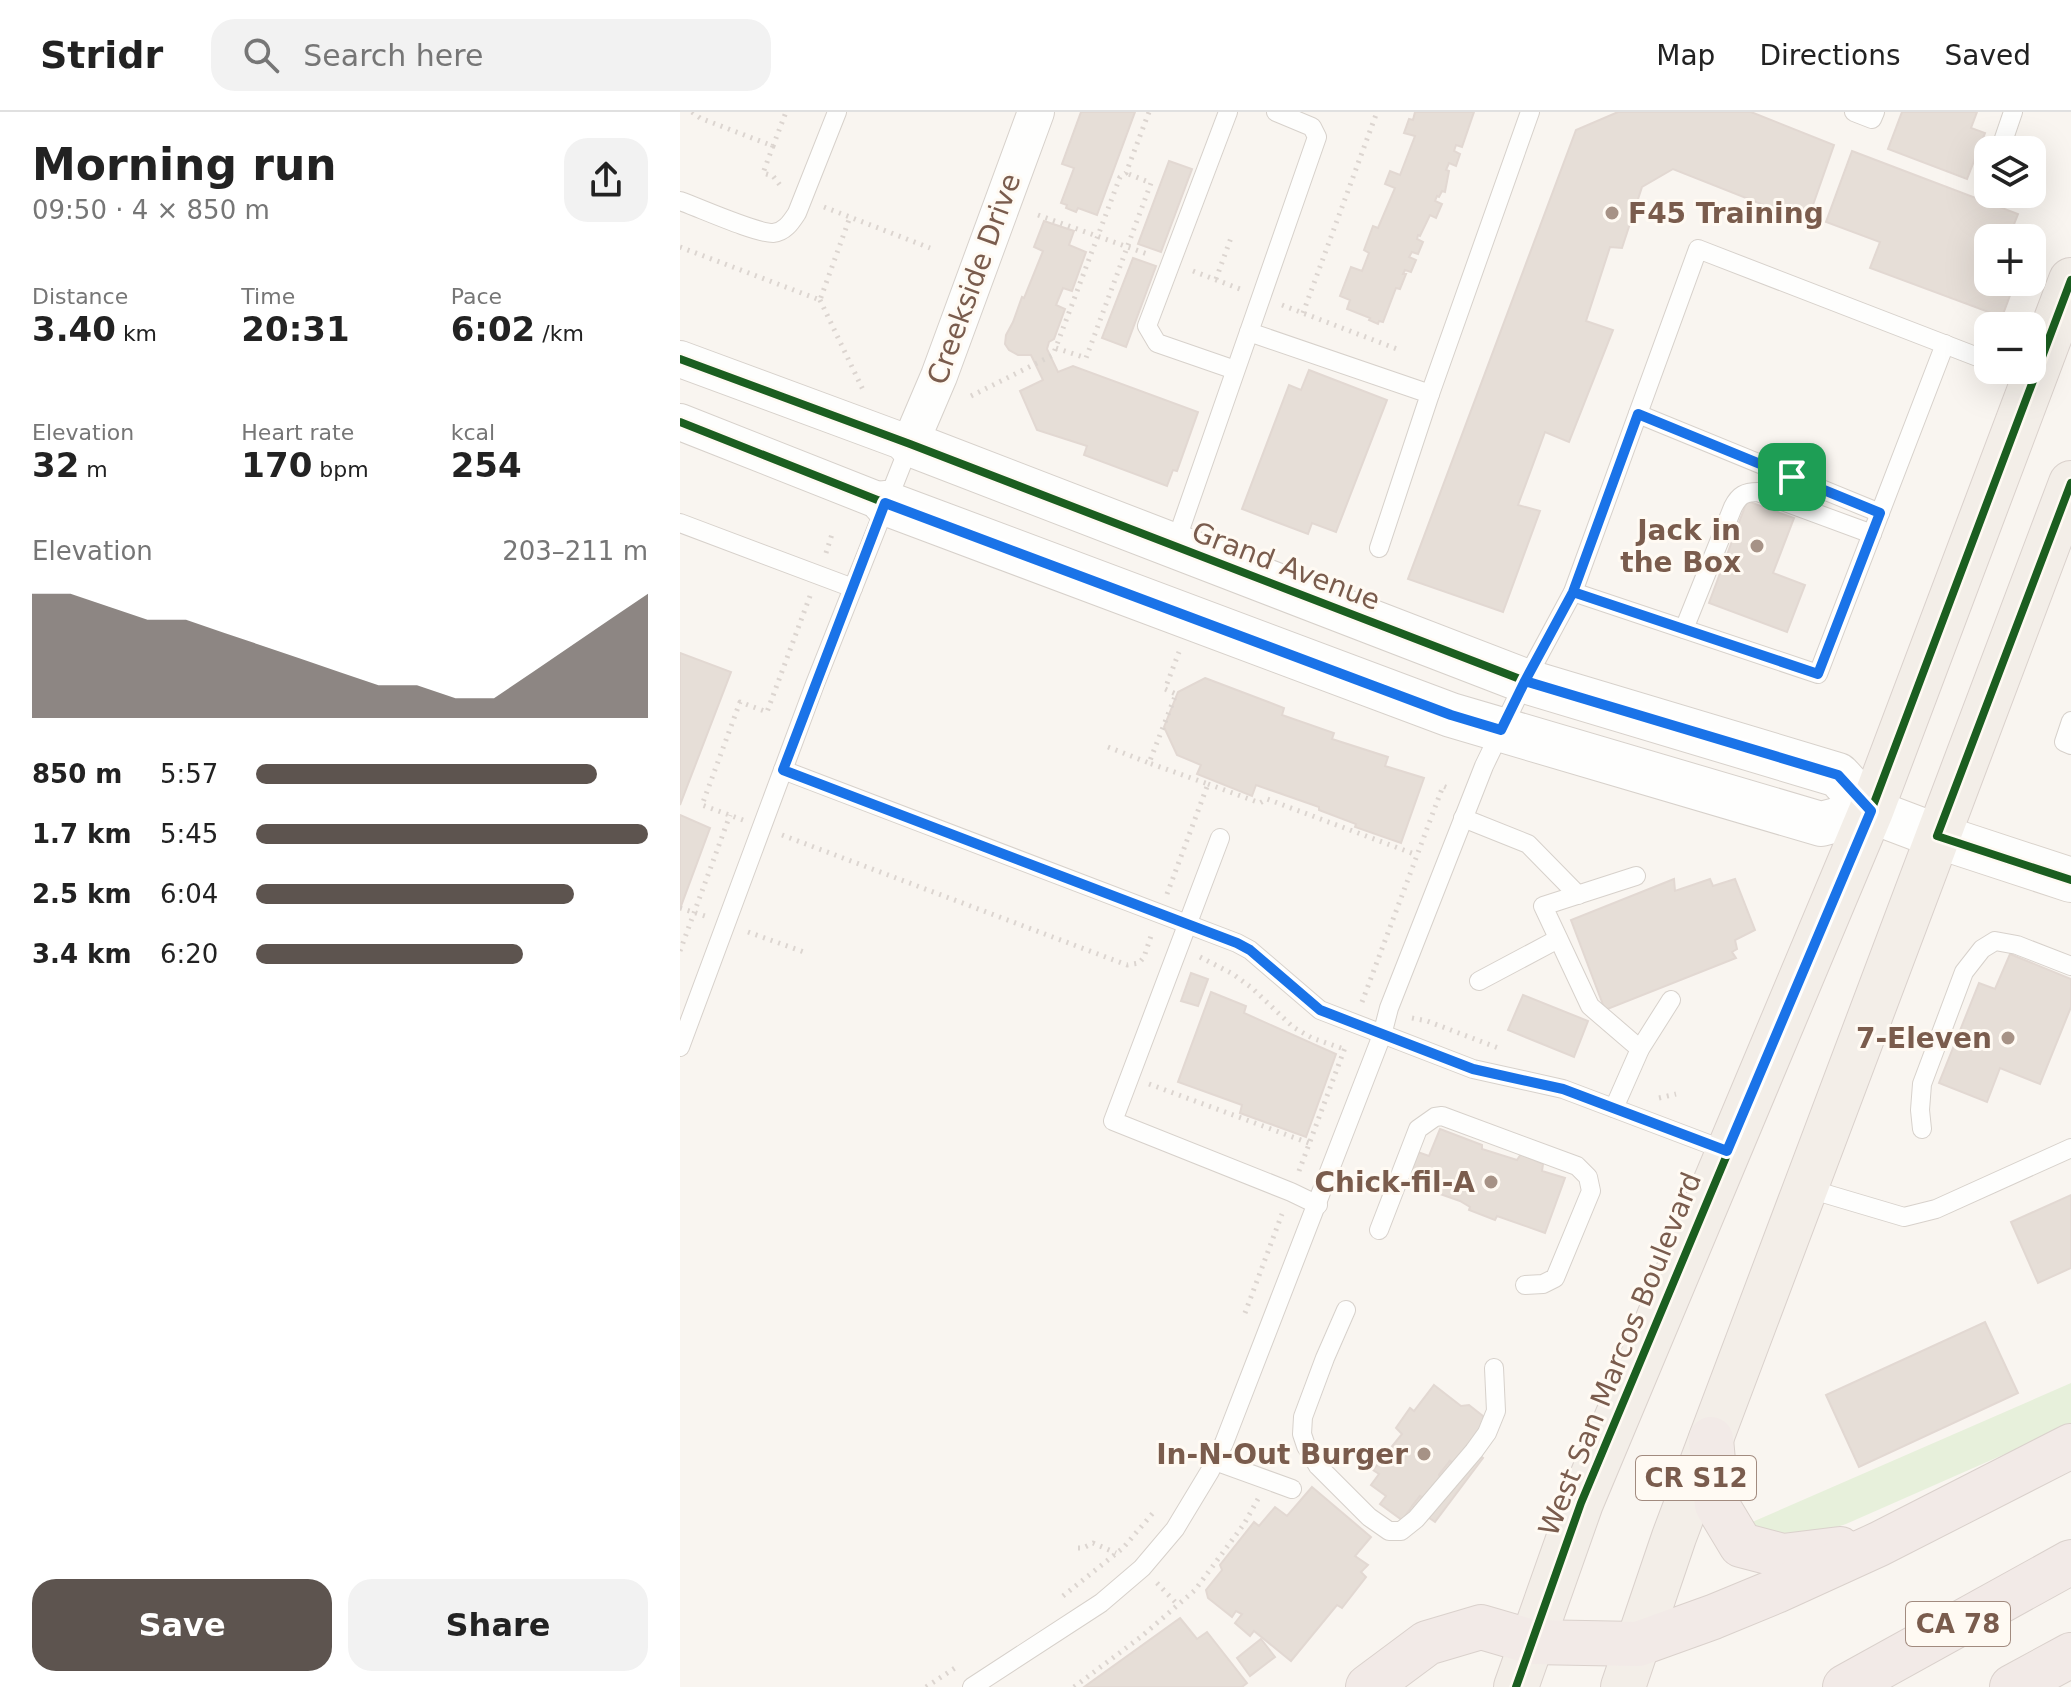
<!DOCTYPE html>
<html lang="en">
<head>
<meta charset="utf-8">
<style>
  body { margin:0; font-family:"DejaVu Sans",sans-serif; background:#f2f2f2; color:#222; height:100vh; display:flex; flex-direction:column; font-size:30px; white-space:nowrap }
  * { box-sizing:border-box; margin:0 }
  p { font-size:26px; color:#767676 }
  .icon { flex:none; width:44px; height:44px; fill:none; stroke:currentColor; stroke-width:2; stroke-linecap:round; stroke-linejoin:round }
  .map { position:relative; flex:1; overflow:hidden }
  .sheet { display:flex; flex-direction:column; background:#fff; width:680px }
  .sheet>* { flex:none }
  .tools { position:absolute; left:1294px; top:24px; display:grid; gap:16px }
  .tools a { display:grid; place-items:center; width:72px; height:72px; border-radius:16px; background:#fff; box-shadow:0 8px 32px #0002; font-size:40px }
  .pin { position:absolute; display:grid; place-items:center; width:68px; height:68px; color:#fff; margin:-34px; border-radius:16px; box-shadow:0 4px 12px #0006 }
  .round { display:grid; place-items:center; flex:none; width:84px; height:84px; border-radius:24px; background:#f2f2f2 }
  .head { display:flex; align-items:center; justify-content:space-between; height:136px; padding:0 32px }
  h1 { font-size:44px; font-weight:600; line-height:60px }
  .stats { display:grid; grid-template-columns:repeat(3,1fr); gap:12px; height:136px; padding:8px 32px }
  .stats div { display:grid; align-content:center }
  .stats b { font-size:34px; font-weight:600 }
  .stats small { font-size:22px; font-weight:400 }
  .stats p { font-size:22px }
  .chart { height:224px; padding:16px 32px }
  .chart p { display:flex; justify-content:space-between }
  .chart svg { width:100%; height:144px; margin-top:8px; fill:#5d544f; opacity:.7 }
  .primary-button { display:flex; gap:16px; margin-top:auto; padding:16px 32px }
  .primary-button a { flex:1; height:92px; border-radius:24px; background:#5d544f; color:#fff; font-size:32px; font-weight:600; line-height:92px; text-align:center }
  .primary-button a+a { background:#f2f2f2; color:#222 }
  ul { padding:0 32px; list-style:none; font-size:26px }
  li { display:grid; grid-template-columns:128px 96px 1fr; align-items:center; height:60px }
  li i { height:20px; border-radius:10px; background:#5d544f }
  header { display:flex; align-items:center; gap:48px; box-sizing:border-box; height:112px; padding:0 40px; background:#fff; border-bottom:2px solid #e0e0e0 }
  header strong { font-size:38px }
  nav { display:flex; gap:44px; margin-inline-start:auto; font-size:28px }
  .search { width:560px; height:72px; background:#f2f2f2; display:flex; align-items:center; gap:20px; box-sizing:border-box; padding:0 28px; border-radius:24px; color:#767676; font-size:30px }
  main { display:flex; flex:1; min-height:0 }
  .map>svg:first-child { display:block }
</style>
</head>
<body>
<header>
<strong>Stridr</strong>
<div class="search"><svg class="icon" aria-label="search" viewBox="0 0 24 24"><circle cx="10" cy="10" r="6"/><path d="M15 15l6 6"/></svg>Search here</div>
<nav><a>Map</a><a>Directions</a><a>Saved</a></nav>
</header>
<main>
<section class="sheet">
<div class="head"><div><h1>Morning run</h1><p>09:50 · 4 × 850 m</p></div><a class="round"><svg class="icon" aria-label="share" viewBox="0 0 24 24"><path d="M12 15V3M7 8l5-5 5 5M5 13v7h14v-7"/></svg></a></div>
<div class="stats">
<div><p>Distance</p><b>3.40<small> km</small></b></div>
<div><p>Time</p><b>20:31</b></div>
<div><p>Pace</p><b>6:02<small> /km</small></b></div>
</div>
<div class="stats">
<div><p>Elevation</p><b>32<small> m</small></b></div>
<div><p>Heart rate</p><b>170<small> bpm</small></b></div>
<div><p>kcal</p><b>254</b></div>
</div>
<div class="chart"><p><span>Elevation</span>203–211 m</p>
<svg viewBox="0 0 160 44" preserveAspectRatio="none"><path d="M0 44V6L10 6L20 10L30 14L40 14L50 18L60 22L70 26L80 30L90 34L100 34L110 38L120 38L130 30L140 22L150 14L160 6V44z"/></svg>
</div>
<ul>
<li><b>850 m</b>5:57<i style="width:87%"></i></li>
<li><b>1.7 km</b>5:45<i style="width:100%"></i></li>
<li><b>2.5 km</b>6:04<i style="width:81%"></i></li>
<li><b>3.4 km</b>6:20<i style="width:68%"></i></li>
</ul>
<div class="primary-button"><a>Save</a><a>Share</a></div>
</section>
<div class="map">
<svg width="1391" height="1575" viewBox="0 0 1391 1575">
  <rect width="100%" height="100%" fill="#f9f5f0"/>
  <path fill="#e7f0db" d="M1391,1271V1313L1166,1412L1111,1430L1086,1425L1070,1411Z"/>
  <g fill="#e6ded7" stroke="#e2d8d2" stroke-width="2">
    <path d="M401,0H455L417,103L398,96L396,100L386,96L387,93L381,91L394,56L382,52Z"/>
    <path d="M735,0H794L782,35L776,33L774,39L780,42L776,54L769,51L766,58L769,59L765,80L762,79L759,85L757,84L755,89L762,92L756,106L750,103L740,124L738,123L737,127L743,130L738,142L732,140L729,145L736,148L731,160L725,158L723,162H726L720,177L716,176L703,210L699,209L698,212L689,208L690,206L667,197L670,188L660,184L671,155L682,159L689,141L684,138L693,114L698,116L715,76L705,72L710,59L720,63L735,24L724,21L729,7L733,8Z"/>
    <path d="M938,0H1071L1154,33L1127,110L993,57L962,75L942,136L930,135L906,209L933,218L889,330L865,320L838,393L860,399L823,500L728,467L896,18Z"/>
    <path d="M1222,0H1297L1291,16L1305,21L1287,67L1208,37Z"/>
    <path d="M1172,39L1338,102L1331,120L1347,126H1308V170H1335L1322,205L1190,156L1200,130L1146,110Z"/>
    <path d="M489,49L512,57L481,140L458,132Z"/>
    <path d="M364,109L394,119L389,133L406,140L392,179L383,176L376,193L385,197L374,227L369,230L367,237L378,260L393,254L518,300L497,359L493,358L487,374L404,343L407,334L357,318L340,279L363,268L351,243H338L329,238L325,232L326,223L333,210L342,185L344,186L363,139L354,135Z"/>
    <path d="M453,146L476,154L446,235L422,226Z"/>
    <path d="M629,258L707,288L656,420L632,411L628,422L562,397L609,273L621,278Z"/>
    <path d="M1067,389L1114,406L1093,461L1125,473L1107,520L1029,491Z"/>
    <path d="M0,541L51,560L0,693Z"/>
    <path d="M525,566L604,596L602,603L654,621L652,627L708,645L705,654L744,666L721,731L675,715L676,712L639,698V695L576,673L572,684L517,662L521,653L497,643L484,615L498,580Z"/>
    <path d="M0,703L30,716L0,797Z"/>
    <path d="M994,767L995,779L1030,767L1033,774L1055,767L1075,818L1055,828L1057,837L1052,840L1056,846L925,898L891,808Z"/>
    <path d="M1330,842L1391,867V895L1360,972L1320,956L1307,990L1259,971L1299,871L1315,877Z"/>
    <path d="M511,861L528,867L518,894L501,889Z"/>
    <path d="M531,880L566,894L564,901L656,942L626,1025L560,1001L562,993L498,970Z"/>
    <path d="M843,883L908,909L894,945L828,918Z"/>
    <path d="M760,1017L802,1033V1037L837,1048L841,1042L863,1052L862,1059L885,1066L865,1121L817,1104L815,1108L789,1098L790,1095L780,1089L737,1074L741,1065L728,1059L735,1039L749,1044Z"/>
    <path d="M1391,1083V1156L1358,1171L1331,1110Z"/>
    <path d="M1305,1210L1338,1281L1179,1355L1146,1283Z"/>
    <path d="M754,1273L781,1294L789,1293L803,1304L804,1310L774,1352L770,1349L759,1363L762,1367L746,1388L740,1384L722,1408L700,1392L706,1384L691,1373L699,1362L693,1358L722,1322L716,1316L730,1296L734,1299Z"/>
    <path d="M787,1334L803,1346L755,1410L732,1394L740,1384L746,1388L762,1367L759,1363L770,1349L774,1352Z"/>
    <path d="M632,1375L691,1425L675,1444L688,1453L681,1460L686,1465L662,1496L657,1493L611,1549L574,1519L570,1524L555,1511L562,1502L556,1499L552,1505L528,1486L526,1478L542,1458L540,1453L574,1410L579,1414L595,1395L607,1404Z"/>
    <path d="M500,1506L517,1527L527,1520L567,1571L562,1575H404Z"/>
    <path d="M581,1527L595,1545L570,1564L557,1546Z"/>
  </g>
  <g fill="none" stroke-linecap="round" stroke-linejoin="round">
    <defs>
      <g id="service">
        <path d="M548,0L467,214L477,231L555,258"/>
        <path d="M1174,0L1192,7L1195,0"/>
        <path d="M1320,38L1333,0"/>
        <path d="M0,89C20,96 75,121 93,121C105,120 111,110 117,101L157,0"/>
        <path d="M569,220L637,25L632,15L596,0"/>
        <path d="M750,282L850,0"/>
        <path d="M958,302L1200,401"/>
        <path d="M0,411L173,476"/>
        <path d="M494,435L569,220L750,282L699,436"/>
        <path d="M893,480L1138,562L1265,232"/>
        <path d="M1004,517L1053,395C1059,383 1065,380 1078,380L1192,422"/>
        <path d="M1391,609L1384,630L1391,633"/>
        <path d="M103,658L557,831L570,838L640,898L793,957L883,977L1047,1039"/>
        <path d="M783,706L848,732L898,783"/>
        <path d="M540,726L433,1009L611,1080L638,1093"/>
        <path d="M956,764L863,794L910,894L960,937"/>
        <path d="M799,869L878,827"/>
        <path d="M0,935L135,572L230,332"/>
        <path d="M934,996L960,937L991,888"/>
        <path d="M1242,1017L1240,998L1242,972L1284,860L1302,837L1315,829L1337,833L1391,854"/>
        <path d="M1126,1076L1224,1105L1256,1097L1391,1036"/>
        <path d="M699,1118L738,1017L755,1005L762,1004L897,1054L908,1065L911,1079L875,1166L863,1172L845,1173"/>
        <path d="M666,1198L645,1246L623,1305L622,1322L626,1334L638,1354L689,1405L709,1419H721L736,1407L794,1339L807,1321L816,1299L814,1256"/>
        <path d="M535,1349L612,1377"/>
        <path d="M292,1575L421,1491L462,1456L495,1417L530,1359L544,1331L702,923L709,896L804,654L845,569L893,480L1018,137L1308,249"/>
      </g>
      <g id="minor">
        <path d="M0,247L230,332L259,264L356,0"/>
        <path d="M0,310L205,391"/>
      </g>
      <path id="tertiary" d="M205,391L771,603L1141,712L1191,699L1158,663L845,569L230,332"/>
      <path id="secondary" d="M1191,699L1257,724L1391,768"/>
      <g id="primary">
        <path d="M836,1575L901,1391L1191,699L1391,168"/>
        <path d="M943,1575L994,1425L1391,371"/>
      </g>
      <g id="motorway">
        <path d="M1031,1327L1037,1393L1061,1433L1103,1444L1160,1437"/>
        <path d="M688,1575L747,1531L801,1515L852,1530L958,1532L1033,1505L1096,1479L1199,1432L1391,1334"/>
        <path d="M1165,1575L1391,1450"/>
        <path d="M1332,1575L1391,1543"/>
      </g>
    </defs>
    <use href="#service" stroke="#d7d1cb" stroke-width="20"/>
    <use href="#minor" stroke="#d7d1cb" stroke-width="38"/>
    <use href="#tertiary" stroke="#d7d1cb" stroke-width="46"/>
    <use href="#secondary" stroke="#d9d2cb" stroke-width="46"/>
    <use href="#primary" stroke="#dad1cc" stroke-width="46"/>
    <use href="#motorway" stroke="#dad1cc" stroke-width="46"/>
    <g stroke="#dcd5d0" stroke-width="5" stroke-dasharray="2 6" stroke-linecap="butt">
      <path d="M12,0L20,6L93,34L106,0"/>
      <path d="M93,34L83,61L93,64L103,77"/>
      <path d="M144,95L250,136"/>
      <path d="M358,103L470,143"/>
      <path d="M0,135L140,188L170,105"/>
      <path d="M513,159L560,177"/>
      <path d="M536,167L552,123"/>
      <path d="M140,188L184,280"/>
      <path d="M602,193L717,237"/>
      <path d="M623,201L697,0"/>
      <path d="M376,236L406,246L471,71L446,61"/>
      <path d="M291,284L373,243L440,65L446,61L469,0"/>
      <path d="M146,441L153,419"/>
      <path d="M428,635L469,651"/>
      <path d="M528,672L580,691L587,687L737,743"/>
      <path d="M63,708L22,693L60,590L87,600L130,484"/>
      <path d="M102,723L447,853L459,851L464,845L472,821"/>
      <path d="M487,782L528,672L469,651L496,582L485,577L499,540"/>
      <path d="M0,796L25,804"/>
      <path d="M68,820L124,840"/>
      <path d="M0,839L50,703"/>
      <path d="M520,845L553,862L572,876L613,915L632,926L664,937"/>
      <path d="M682,890L763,674L768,676V674"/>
      <path d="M732,906L747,909L821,937"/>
      <path d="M469,972L629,1031"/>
      <path d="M979,986L996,982"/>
      <path d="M619,1059L666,933"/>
      <path d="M565,1201L602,1102"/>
      <path d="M398,1436H403L413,1431L436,1441"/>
      <path d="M477,1471L498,1493"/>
      <path d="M383,1484L443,1436L473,1401"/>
      <path d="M246,1575L275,1556"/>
      <path d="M394,1575L462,1524L515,1478L564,1412L578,1387"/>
    </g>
    <use href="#service" stroke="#fefefd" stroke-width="18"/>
    <use href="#minor" stroke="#fefefd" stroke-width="36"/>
    <use href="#tertiary" stroke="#fefefd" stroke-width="44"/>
    <use href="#secondary" stroke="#fefefd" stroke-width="44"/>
    <use href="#primary" stroke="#f3eee8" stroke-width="44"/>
    <use href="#motorway" stroke="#f2eae7" stroke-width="44"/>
    <defs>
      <g id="cycleway">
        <path d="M0,247L230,332L845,569L1158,663L1191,699"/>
        <path d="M0,310L205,391L771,603L821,618"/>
        <path d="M1391,371L1257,724L1391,768"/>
        <path d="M836,1575L901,1391L1191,699L1391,168"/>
      </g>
    </defs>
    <use href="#cycleway" stroke="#fffaf3" stroke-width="13"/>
    <use href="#cycleway" stroke="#1b5e20" stroke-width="8"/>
  </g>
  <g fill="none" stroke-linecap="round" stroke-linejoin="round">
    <defs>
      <path id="route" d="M1112,365L958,302L893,480L845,569L821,618L771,603L205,391L103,658L557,831L570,838L640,898L793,957L883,977L1047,1039L1191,699L1158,663L845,569L893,480L1138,562L1200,401L1112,365"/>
    </defs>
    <use href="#route" stroke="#fff" stroke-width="16"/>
    <use href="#route" stroke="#1a73e8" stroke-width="10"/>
  </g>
  <g fill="#a69286" stroke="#fffaf3" stroke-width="3">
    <circle cx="932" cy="101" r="8"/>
    <circle cx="1077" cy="434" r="8"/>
    <circle cx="1328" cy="926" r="8"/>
    <circle cx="811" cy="1070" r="8"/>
    <circle cx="744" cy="1342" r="8"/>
  </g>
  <g text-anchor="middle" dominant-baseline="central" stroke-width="6" stroke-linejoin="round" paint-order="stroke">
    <g fill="#fffaf3" stroke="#a28b7f" stroke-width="2">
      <rect x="956" y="1344" width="120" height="44" rx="6"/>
      <rect x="1226" y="1490" width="104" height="44" rx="6"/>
    </g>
    <g font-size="26" font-weight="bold" fill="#7a5c4d">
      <text x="1016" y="1366">CR S12</text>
      <text x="1278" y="1512">CA 78</text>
    </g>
    <g font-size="28" font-weight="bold" fill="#7a5c4d" stroke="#fffaf3" text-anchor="end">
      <text x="948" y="101" text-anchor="start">F45 Training</text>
      <text x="1061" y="418">Jack in<tspan x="1061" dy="32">the Box</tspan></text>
      <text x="1312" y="926">7-Eleven</text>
      <text x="795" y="1070">Chick-fil-A</text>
      <text x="728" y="1342">In-N-Out Burger</text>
    </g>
    <g font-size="28" fill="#7a5c4d" stroke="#fffaf3">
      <text transform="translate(294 167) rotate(-70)">Creekside Drive</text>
      <text transform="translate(606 454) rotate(21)">Grand Avenue</text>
      <text transform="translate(940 1242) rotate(-68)">West San Marcos Boulevard</text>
    </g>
  </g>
</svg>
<div class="tools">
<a><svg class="icon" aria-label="layers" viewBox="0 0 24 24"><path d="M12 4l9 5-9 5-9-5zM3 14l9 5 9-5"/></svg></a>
<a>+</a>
<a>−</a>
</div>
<div class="pin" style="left:1112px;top:365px;background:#1e9e55"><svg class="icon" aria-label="arrive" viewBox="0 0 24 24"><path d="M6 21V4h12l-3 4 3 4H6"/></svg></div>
</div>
</main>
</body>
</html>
